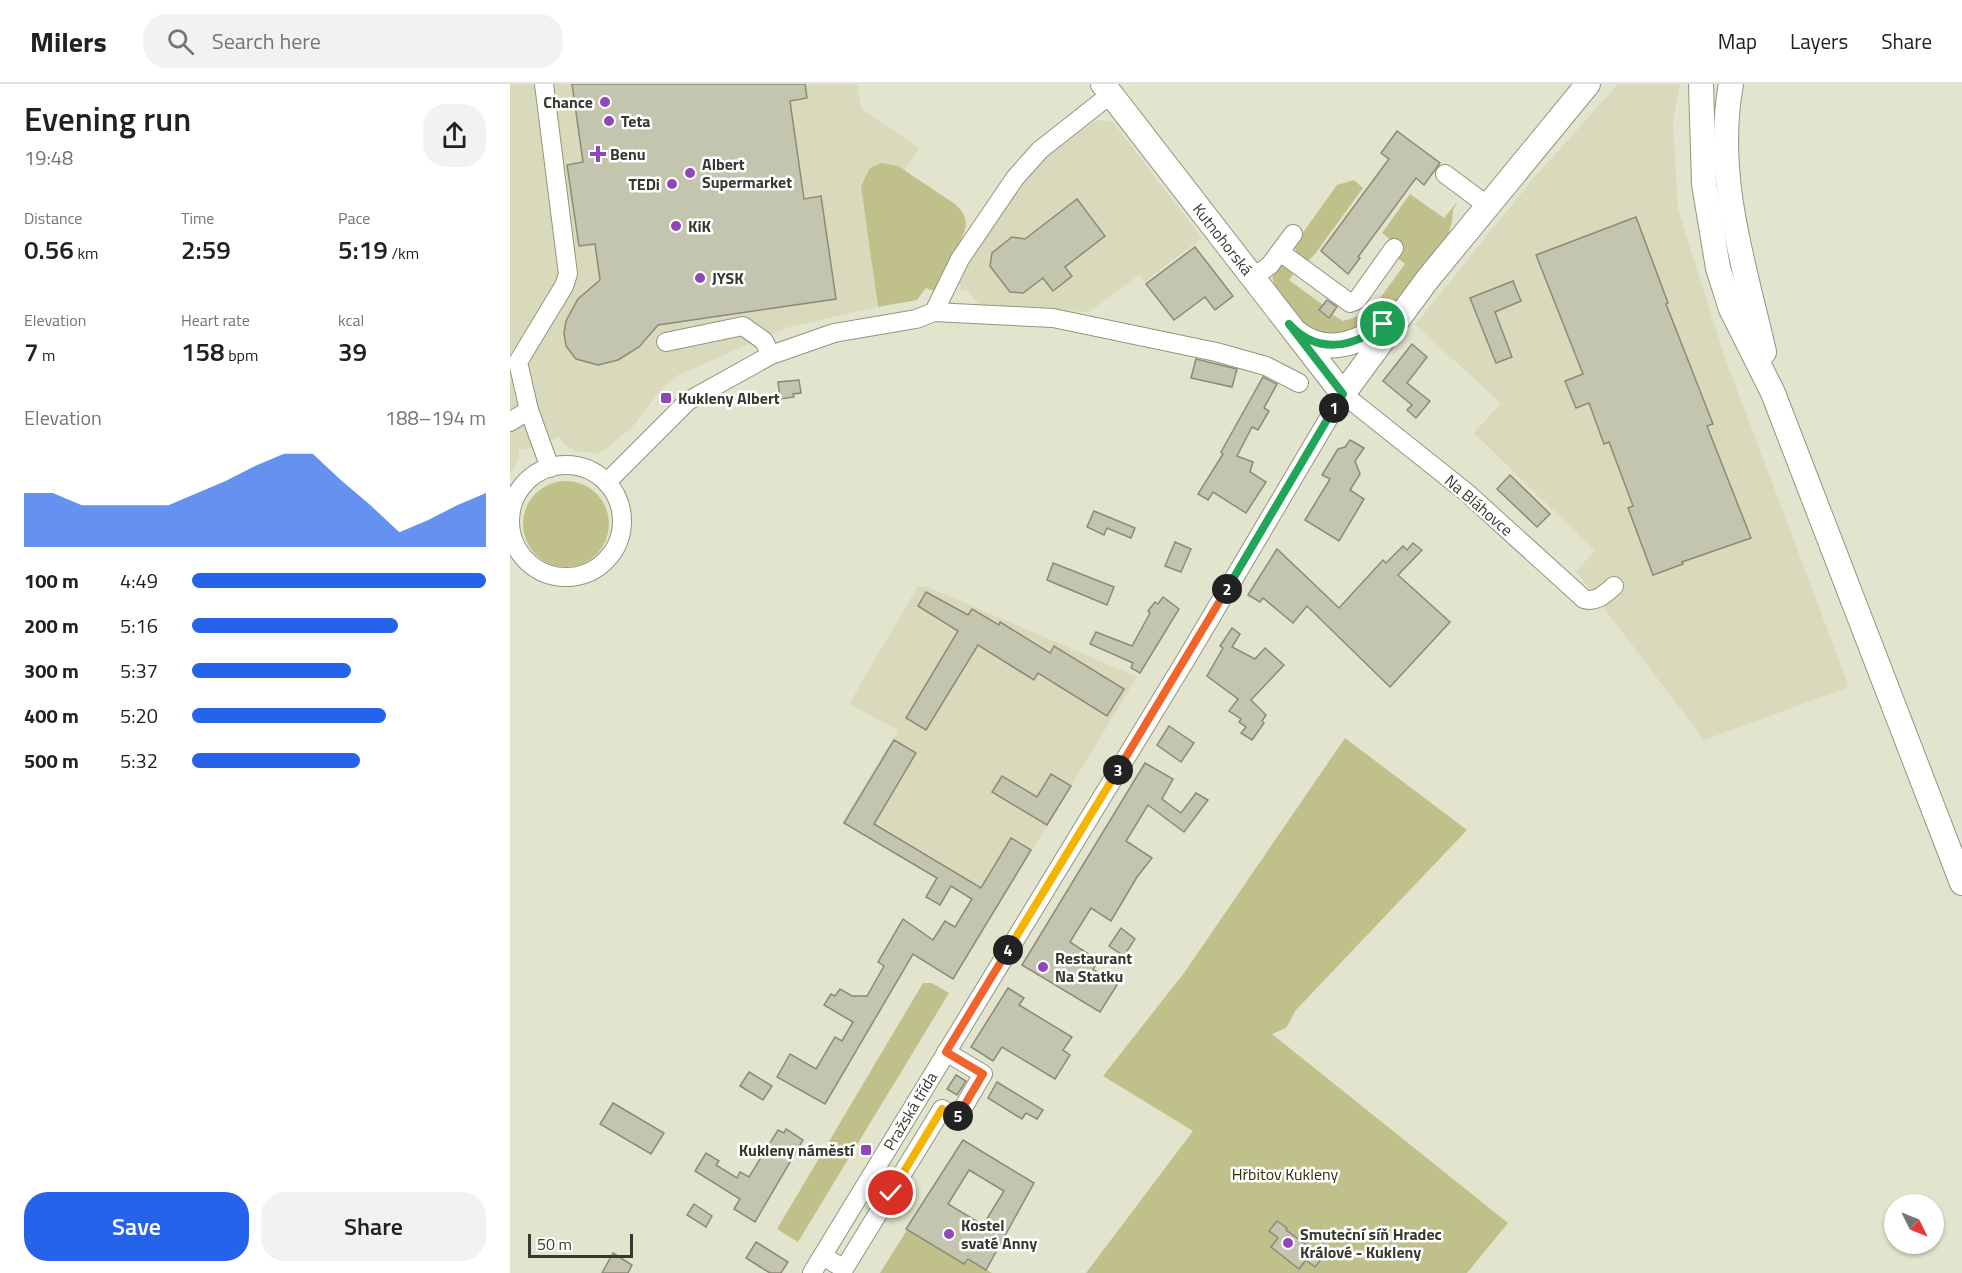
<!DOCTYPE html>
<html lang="en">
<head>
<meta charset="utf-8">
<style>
  body { margin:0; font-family:"Titillium Web",sans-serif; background:#f2f2f2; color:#202124; height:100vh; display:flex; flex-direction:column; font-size:22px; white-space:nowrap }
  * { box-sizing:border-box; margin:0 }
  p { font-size:20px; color:#757577 }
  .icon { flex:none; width:33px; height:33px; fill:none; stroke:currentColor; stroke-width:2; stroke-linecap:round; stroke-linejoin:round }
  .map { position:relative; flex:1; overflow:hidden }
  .side { display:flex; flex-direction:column; background:#fff; width:510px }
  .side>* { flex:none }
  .needle { width:39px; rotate:133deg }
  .buttons { position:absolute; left:1374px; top:1110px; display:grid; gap:12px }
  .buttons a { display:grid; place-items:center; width:60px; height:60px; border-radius:50%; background:#fff; box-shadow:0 2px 4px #0004; font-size:30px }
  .scale { position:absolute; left:18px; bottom:15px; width:105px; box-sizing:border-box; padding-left:6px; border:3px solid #37382f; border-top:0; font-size:16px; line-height:21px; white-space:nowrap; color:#37382f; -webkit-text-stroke:4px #fff; paint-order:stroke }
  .pin { position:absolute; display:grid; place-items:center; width:51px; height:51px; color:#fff; margin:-26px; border:3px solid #fff; border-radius:50%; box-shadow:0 2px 6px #0007 }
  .km { position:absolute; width:30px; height:30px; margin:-15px; border-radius:50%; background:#222; color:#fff; font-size:16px; line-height:30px; text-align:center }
  .round { display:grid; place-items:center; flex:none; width:63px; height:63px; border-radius:24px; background:#f2f2f2 }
  .overview { display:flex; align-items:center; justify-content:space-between; height:102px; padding:0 24px }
  h1 { font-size:33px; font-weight:600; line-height:45px }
  .figures { display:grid; grid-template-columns:repeat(3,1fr); gap:9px; height:102px; padding:6px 24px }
  .figures div { display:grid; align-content:center }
  .figures b { font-size:26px; font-weight:600 }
  .figures small { font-size:16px; font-weight:400 }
  .figures p { font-size:16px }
  .chart { height:168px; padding:12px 24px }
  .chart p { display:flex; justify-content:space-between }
  .chart svg { width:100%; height:108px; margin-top:6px; fill:#2563eb; opacity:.7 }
  .cta { display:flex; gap:12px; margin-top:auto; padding:12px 24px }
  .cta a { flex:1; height:69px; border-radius:24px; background:#2563eb; color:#fff; font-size:24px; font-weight:600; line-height:69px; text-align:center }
  .cta a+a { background:#f2f2f2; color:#202124 }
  ul { padding:0 24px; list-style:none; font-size:20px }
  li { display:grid; grid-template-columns:96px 72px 1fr; align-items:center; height:45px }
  li i { height:15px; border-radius:8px; background:#2563eb }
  header { display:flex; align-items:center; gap:36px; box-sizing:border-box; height:84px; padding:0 30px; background:#fff; border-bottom:2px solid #e0e0e0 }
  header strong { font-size:28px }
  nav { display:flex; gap:33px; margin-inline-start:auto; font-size:21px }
  .search { width:420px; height:54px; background:#f2f2f2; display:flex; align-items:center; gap:15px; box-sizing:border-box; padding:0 21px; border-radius:24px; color:#757577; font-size:22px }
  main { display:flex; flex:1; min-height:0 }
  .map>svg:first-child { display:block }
</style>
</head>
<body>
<header>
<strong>Milers</strong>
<div class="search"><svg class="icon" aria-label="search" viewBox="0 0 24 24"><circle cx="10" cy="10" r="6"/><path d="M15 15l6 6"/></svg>Search here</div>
<nav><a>Map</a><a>Layers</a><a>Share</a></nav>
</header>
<main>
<section class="side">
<div class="overview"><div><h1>Evening run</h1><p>19:48</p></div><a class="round"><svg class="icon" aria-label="share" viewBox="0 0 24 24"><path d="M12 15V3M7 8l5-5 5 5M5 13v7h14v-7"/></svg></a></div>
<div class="figures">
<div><p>Distance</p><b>0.56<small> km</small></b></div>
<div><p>Time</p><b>2:59</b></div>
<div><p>Pace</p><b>5:19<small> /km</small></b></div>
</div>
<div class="figures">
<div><p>Elevation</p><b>7<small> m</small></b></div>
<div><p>Heart rate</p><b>158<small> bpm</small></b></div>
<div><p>kcal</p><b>39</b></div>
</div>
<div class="chart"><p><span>Elevation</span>188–194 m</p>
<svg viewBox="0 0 160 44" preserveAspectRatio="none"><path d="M0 44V22L10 22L20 27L30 27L40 27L50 27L60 22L70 17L80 11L90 6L100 6L110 17L120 27L130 38L140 33L150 27L160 22V44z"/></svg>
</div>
<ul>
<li><b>100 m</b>4:49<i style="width:100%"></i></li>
<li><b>200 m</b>5:16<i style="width:70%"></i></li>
<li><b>300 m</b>5:37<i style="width:54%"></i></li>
<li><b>400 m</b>5:20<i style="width:66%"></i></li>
<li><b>500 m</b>5:32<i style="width:57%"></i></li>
</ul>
<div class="cta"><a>Save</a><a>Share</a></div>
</section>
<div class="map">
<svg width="1452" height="1189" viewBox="0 0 1452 1189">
  <rect width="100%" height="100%" fill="#e3e4cd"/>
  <g fill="#d9dabb">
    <path d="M0,0H347L351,24L409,64L359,143L367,223L276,244L168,291L154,302L124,341L95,366L88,369L68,368L54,360L49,353L20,364L9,366V373L0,392Z"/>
    <path d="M1108,0H1170L1163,38L1168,125L1214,271L1339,603L1194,656L1066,487L1085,467L964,349L991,319L905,241L1022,96Z"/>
    <path d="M590,36L602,37L692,154L634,198L629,191L579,228L471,223L457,206L452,207L448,195L511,97L525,81L582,39Z"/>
    <path d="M408,502L420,504L627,593L484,829L332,739L388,646L339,620Z"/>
  </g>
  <g fill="#c0c18a">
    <path d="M371,79L388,82L445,120C467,138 450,157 439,176C433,186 429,196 424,207L416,204L407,216L368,223L351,102L360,84Z"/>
    <path d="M844,96L853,104L805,170L798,177L787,170L785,164L789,154L827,101Z"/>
    <path d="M900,110L934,134L948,117L943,126L942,138L937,155L880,224L869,234L824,255L797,243L786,232L764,202L762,189L770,182L778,183L785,188L779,196L813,221L809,227L819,234L822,230L833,237L860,228L895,180L886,173L893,165L872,149Z"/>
    <circle cx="56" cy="440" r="43"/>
    <path d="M835,654L957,746L786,926L776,944L762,950L998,1139L957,1189H576L683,1047L593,992L674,889Z"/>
    <path d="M413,899H422L439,909L288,1158L267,1145Z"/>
    <path d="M397,1146L454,1180L460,1176L482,1189H370Z"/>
  </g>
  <g fill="#c4c5ae" stroke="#8b8b76" stroke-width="1.5" fill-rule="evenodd">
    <path d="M62,0H295L297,14L280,17L294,115L311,112L326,215L148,241L129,263L108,276L88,281L66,275L56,262L54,249L56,237L68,215L90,196L85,160L69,162L57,81L73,78Z"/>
    <path d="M887,47L930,79L914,101L906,94L848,173L850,174L838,190L811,167L879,75L871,69Z"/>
    <path d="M567,115L595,152L555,183L562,192L543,207L533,194L513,209L500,208L480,182L482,169L502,153L515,155Z"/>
    <path d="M1126,133L1158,219L1156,220L1203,340L1197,342L1241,454L1172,478L1173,480L1143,491L1118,424L1123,422L1099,358L1094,360L1079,319L1066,324L1055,297L1073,290L1026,171Z"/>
    <path d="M685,163L723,212L705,226L695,213L664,236L636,200Z"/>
    <path d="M1003,197L1011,217L985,228L1002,273L986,279L960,214Z"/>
    <path d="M817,216L827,223L819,234L809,226Z"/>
    <path d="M902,260L917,273L897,299L920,317L906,334L897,326L902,321L873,297Z"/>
    <path d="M686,275L727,285L722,303L681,294Z"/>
    <path d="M753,293L767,300L754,324L759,327L748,346L742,343L727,372L743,378L740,388L756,398L736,429L703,408L698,416L688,410L713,370L711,368Z"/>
    <path d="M289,296L291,309L283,310L284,313L270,315L268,298Z"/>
    <path d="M840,356L854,364L845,377L850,390L840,406L854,415L829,457L795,436L820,395L812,391L828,365L835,363Z"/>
    <path d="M1000,391L1040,430L1027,443L987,405Z"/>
    <path d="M584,427L625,444L621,454L597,444L594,451L577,443Z"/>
    <path d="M665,458L681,465L671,488L655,482Z"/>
    <path d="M903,459L912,466L888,491L940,538L880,603L797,522L783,539L753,514L750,518L738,511L767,465L829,524L873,476L876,479L893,462L897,466Z"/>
    <path d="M543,479L604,503L597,521L537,496Z"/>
    <path d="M416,508L458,531L462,525L489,541L490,538L540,569L544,562L614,605L597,632L528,589L524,596L468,561L416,646L396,634L448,547L408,522Z"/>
    <path d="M653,513L669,525L630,589L621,584L623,579L580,560L586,548L622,562L640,529L638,527L645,518L648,520Z"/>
    <path d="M722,544L730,550L722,563L745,575L755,564L774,581L741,616L756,631L752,637L754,639L742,656L731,649L736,643L729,638L731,635L719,627L728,615L697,592L713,564L710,562Z"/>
    <path d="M659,642L684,659L671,678L647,661Z"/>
    <path d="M384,656L406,669L364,740L471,804L501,754L521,766L443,895L403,870L315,1020L267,993L280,970L306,985L325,953L332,957L343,938L314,921L321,910L325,912L330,905L342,912H357L374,882L368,878L393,835L423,856L435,837L445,843L462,815L441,802L430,821L416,813L427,794L334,739Z"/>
    <path d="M635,679L663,695L652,715L671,729L686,709L698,716L674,748L638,721L616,757L642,774L627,793L601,837L581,824L560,858L589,877L583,885L607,901L590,928L512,881Z"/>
    <path d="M541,690L561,702L537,741L482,708L492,692L527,713Z"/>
    <path d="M611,844L625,855L614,872L599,862Z"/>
    <path d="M498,904L514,914L509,921L562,953L553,966L560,971L545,995L492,963L483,977L461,963Z"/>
    <path d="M239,988L262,1002L253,1016L230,1002Z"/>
    <path d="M446,991L456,997L447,1011L437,1005Z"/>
    <path d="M487,998L533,1026L527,1035L516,1029L512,1035L478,1014Z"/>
    <path d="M103,1019L154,1049L141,1070L90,1040Z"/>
    <path d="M276,1045L293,1056L245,1138L224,1125L230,1115L185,1087L196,1069L209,1077L206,1081L227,1094L230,1088L239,1093L268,1046L274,1049Z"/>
    <path d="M453,1056L524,1099L476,1186L458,1175L454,1180L396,1145ZM459,1086L494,1107L473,1141L438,1120Z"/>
    <path d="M184,1120L202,1132L196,1143L177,1131Z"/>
    <path d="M767,1137L777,1144L776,1146L813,1173L805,1183L796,1176L789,1185L761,1163L768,1154L759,1147Z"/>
    <path d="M246,1158L278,1178L271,1189H260L236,1174Z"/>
    <path d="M103,1169L122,1181L118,1189H92Z"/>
  </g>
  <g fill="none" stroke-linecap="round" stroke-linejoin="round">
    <defs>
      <g id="minor">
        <path d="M34,0L58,190L54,202L8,278L19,326L40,384"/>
        <path d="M935,90L978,122"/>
        <path d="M770,168L840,219L847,216L884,164"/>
        <path d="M743,194L760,181L783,150"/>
        <path d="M424,228L543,234L706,268L756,282L789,299"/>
        <path d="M156,258L233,242L254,257L261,271"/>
        <path d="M0,338L19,326"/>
        <circle cx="56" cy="437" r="56"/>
        <path d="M97,398L178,317L261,271L324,249L406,235L424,228L450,175L505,94L530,66L601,10"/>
        <path d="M313,1172L334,1185L432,1025L447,1034L473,990L436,968"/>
        <path d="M302,1189L678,572L833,310L956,408L1074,515C1086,519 1095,510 1104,502"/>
      </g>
      <g id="major">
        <path d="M593,0L833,310L917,196L1078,0"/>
        <path d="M1191,0L1194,100L1208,184L1221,225L1263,309L1452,799"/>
        <path d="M1221,0C1204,92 1234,180 1254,268"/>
        <path d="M787,249C817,273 855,259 879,234"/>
      </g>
    </defs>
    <use href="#minor" stroke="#94957f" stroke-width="20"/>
    <use href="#major" stroke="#94957f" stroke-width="26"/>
    <use href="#minor" stroke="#fff" stroke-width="18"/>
    <use href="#major" stroke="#fff" stroke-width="24"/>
  </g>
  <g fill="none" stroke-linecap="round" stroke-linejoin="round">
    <defs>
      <path id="split-1" d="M824,324L833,310L779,240C807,271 844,264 873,240"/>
      <path id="split-2" d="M717,505L824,324"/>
      <path id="split-3" d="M608,686L717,505"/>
      <path id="split-4" d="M498,866L608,686"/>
      <path id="split-5" d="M448,1032L473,990L436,968L498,866"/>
      <path id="split-6" d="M381,1109L432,1025L447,1034L448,1032"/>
    </defs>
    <use href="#split-1" stroke="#fff" stroke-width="12"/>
    <use href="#split-2" stroke="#fff" stroke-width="12"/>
    <use href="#split-3" stroke="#fff" stroke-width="12"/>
    <use href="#split-4" stroke="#fff" stroke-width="12"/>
    <use href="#split-5" stroke="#fff" stroke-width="12"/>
    <use href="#split-6" stroke="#fff" stroke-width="12"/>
    <use href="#split-1" stroke="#22a559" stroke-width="8"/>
    <use href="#split-2" stroke="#22a559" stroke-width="8"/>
    <use href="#split-3" stroke="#f0652b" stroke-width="8"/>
    <use href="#split-4" stroke="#f5b400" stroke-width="8"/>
    <use href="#split-5" stroke="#f0652b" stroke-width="8"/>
    <use href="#split-6" stroke="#f5b400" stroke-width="8"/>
  </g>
  <g fill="#9247b9" stroke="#fff" stroke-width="2">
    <circle cx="95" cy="18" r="6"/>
    <circle cx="99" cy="37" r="6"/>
    <path d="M85 61h6v6h6v6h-6v6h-6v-6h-6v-6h6z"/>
    <circle cx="180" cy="89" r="6"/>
    <circle cx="162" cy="100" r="6"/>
    <circle cx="166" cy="142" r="6"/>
    <circle cx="190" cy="194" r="6"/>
    <rect x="150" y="308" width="12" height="12" rx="3"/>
    <circle cx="533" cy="883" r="6"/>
    <rect x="350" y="1060" width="12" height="12" rx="3"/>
    <circle cx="439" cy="1150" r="6"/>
    <circle cx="778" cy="1159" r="6"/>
  </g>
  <g text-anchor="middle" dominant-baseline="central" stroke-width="5" stroke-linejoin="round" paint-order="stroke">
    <g font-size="16" font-weight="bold" fill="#37382f" stroke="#fff" text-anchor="start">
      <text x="83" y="18" text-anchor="end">Chance</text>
      <text x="111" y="37">Teta</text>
      <text x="100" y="70">Benu</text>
      <text x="192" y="80">Albert<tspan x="192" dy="18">Supermarket</tspan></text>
      <text x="150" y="100" text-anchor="end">TEDi</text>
      <text x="178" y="142">KiK</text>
      <text x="202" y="194">JYSK</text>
      <text x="168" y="314">Kukleny Albert</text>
      <text x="545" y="874">Restaurant<tspan x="545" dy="18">Na Statku</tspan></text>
      <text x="344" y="1066" text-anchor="end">Kukleny náměstí</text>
      <text x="451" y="1141">Kostel<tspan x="451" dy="18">svaté Anny</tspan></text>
      <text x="790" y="1150">Smuteční síň Hradec<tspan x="790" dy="18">Králové - Kukleny</tspan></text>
    </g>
    <g font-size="16" fill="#37382f" stroke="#fff">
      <text transform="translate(713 155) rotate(52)">Kutnohorská</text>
      <text transform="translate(969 421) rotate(41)">Na Bláhovce</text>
      <text transform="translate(400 1027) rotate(-59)">Pražská třída</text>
    </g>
    <g font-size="16" fill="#2f2e00" stroke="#fff">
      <text x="775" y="1090">Hřbitov Kukleny</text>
    </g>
  </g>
</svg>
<div class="buttons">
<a><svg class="needle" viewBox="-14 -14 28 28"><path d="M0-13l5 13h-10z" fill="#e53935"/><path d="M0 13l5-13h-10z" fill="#757577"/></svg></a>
</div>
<div class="scale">50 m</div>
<div class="pin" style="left:873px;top:240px;background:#1e9e55"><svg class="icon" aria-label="arrive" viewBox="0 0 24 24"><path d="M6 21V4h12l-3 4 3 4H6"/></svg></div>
<div class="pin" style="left:381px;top:1109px;background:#d93025"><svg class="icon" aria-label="check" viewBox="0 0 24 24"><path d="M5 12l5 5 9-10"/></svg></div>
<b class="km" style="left:824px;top:324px">1</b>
<b class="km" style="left:717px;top:505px">2</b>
<b class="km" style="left:608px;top:686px">3</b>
<b class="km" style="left:498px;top:866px">4</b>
<b class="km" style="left:448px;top:1032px">5</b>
</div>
</main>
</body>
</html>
